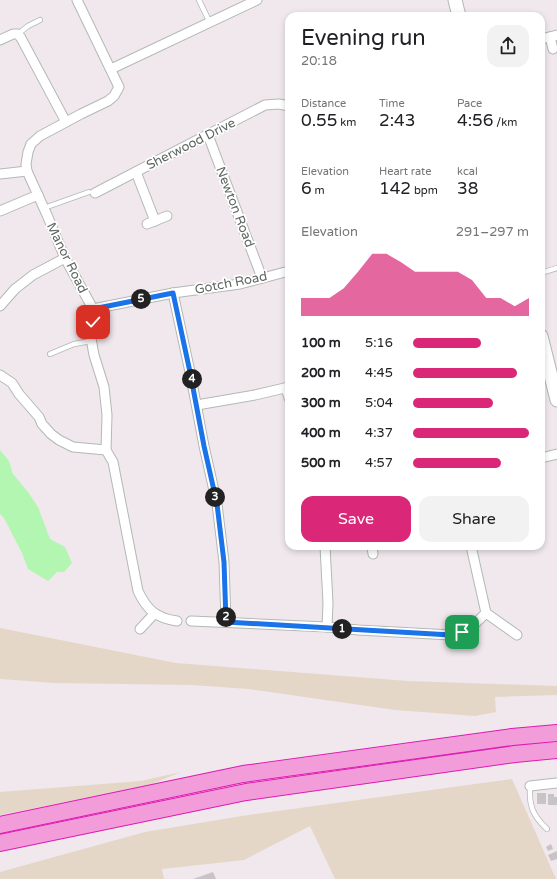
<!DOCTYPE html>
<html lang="en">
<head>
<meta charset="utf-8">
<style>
  body { margin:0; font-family:"Varela Round",sans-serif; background:#f2f2f2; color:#202124; height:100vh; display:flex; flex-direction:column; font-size:15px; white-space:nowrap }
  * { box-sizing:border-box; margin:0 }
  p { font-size:13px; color:#757577 }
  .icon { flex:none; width:22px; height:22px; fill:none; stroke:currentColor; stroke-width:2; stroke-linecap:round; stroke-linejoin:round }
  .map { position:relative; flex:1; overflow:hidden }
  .sheet { position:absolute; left:285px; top:12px; width:260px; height:538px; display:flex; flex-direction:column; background:#fff; border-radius:12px; box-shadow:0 2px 6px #0003 }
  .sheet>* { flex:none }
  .pin { position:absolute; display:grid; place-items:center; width:34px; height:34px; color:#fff; margin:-17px; border-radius:8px; box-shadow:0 2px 6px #0006 }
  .km { position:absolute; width:20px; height:20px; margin:-10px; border-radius:50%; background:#222; color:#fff; font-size:11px; line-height:20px; text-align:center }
  .round { display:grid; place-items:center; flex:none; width:42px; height:42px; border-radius:12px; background:#f2f2f2 }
  .summary { display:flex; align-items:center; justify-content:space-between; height:68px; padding:0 16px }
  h1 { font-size:22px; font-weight:600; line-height:30px }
  .stats { display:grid; grid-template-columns:repeat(3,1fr); gap:6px; height:68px; padding:4px 16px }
  .stats div { display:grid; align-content:center }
  .stats b { font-size:17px; font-weight:600 }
  .stats small { font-size:11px; font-weight:400 }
  .stats p { font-size:11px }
  .chart { height:112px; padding:8px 16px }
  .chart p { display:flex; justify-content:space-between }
  .chart svg { width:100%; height:72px; margin-top:4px; fill:#db2777; opacity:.7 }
  .primary-button { display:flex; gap:8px; margin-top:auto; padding:8px 16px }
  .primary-button a { flex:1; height:46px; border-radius:12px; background:#db2777; color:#fff; font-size:16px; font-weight:600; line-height:46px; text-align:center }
  .primary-button a+a { background:#f2f2f2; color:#202124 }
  ul { padding:0 16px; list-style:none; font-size:13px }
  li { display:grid; grid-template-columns:64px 48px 1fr; align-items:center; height:30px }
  li i { height:10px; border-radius:5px; background:#db2777 }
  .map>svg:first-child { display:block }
</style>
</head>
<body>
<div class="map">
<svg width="557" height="879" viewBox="0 0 557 879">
  <rect width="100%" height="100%" fill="#f0e8ed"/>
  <g fill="#e4d7c8">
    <path d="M0,628L176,663L408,681L557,686V695L495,697L496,712L475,716L395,710L249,689L192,685L54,683L0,679Z"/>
    <path d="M181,772L147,786L0,815V792L141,781Z"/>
    <path d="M512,779L556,879H335L310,826L244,860L162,869L164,879H0V872L145,832L242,816Z"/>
  </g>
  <path fill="#b3f6b2" d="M0,450L9,461L13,474L28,492L38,507L50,539L65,547L72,563L64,572H57L48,581L28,569L22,553L4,518L0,514Z"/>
  <g fill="#c8c3c7">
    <rect x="537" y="793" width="9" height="11"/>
    <path d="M548,794H554V797H557V805H548Z"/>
    <path d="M551,844L553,849L548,851L546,847Z"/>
    <path d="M557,851V859L551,861L548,855Z"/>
    <path d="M213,872L216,879H193Z"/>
  </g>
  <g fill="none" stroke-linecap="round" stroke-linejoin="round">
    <defs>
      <g id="lane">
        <path d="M199,0L210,23"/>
        <path d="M18,34L28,26L40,20"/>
        <path d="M44,208L89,192"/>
        <path d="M541,273L557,268"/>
        <path d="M50,354L74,344L91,341"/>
        <path d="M530,786C529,805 532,815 547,829"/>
      </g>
      <g id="street">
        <path d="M77,0L119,87L114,96L108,101L81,114L40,136L31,144L28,152L26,164L27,171L47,215L65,258L93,309V322L90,333L94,355L104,387L107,415L106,450L113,462L138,591C147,610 156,618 177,621"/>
        <path d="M550,37L553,49"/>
        <path d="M541,39L557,35"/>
        <path d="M0,40L13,34H18L21,38L66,122"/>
        <path d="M111,69L257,0"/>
        <path d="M208,135L262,278"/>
        <path d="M136,172L155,221"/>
        <path d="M0,174L27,171"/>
        <path d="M95,193L265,105L279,104L289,106"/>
        <path d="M0,211L38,195"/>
        <path d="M147,224L167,216"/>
        <path d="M173,293L190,372L204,446L217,504L224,562L226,622"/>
        <path d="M0,306L15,289L33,275L65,258"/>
        <path d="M93,309L173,293L240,284L289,271"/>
        <path d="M0,375L12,383L19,394L39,417L42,424L51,434L59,440L73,447L106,450"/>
        <path d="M286,388L289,398"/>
        <path d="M197,405L255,395L289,387"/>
        <path d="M541,458L557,454"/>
        <path d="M325,546L328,603L327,627"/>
        <path d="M372,546L373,554"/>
        <path d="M486,613L517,635"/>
        <path d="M191,621L327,627L358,630L451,635C469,631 473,626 486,613L471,546"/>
        <path d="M140,629L154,614"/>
        <path d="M530,786L557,783"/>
      </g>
      <g id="secondary">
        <path d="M455,0L459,16"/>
        <path d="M541,336L557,400"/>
      </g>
      <g id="highway">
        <path d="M0,825L243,774L512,737L557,733"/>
        <path d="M0,843L246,792L515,754L557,750"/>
      </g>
    </defs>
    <use href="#lane" stroke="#b3b9b4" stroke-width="6"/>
    <use href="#street" stroke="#b3b9b4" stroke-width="11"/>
    <use href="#secondary" stroke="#b2b9b3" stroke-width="15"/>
    <use href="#highway" stroke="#df19b2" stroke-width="18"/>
    <use href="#lane" stroke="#fff" stroke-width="4.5"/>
    <use href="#street" stroke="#fff" stroke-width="9"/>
    <use href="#secondary" stroke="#fff" stroke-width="13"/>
    <use href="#highway" stroke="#f29dda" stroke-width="16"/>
  </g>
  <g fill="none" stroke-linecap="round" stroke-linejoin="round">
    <defs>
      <path id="route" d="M93,322V309L173,293L190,372L204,446L217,504L224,562L226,622C301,626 376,631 451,635L462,632"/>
    </defs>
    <use href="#route" stroke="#fff" stroke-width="8"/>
    <use href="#route" stroke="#1a73e8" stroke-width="5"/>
  </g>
  <g text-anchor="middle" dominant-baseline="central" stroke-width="3.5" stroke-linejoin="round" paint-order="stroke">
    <g font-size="13" fill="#5f6760" stroke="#fff">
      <text transform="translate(191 144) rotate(-27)">Sherwood Drive</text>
      <text transform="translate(235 207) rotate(69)">Newton Road</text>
      <text transform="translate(67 258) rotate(64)">Manor Road</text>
      <text transform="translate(231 283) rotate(-11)">Gotch Road</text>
    </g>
  </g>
</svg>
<div class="pin" style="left:462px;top:632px;background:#1e9e55"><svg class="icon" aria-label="arrive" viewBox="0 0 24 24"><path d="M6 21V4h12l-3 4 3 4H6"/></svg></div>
<div class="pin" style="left:93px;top:322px;background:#d93025"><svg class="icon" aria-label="check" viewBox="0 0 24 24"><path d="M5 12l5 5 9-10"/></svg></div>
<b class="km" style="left:342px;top:629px">1</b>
<b class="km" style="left:226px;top:617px">2</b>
<b class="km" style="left:215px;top:497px">3</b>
<b class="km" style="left:192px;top:379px">4</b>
<b class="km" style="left:141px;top:299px">5</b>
<section class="sheet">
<div class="summary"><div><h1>Evening run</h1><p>20:18</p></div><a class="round"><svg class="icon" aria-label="share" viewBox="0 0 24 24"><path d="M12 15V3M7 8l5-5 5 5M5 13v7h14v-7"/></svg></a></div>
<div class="stats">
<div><p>Distance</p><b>0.55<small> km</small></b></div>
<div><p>Time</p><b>2:43</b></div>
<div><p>Pace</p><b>4:56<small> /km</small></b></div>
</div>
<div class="stats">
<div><p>Elevation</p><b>6<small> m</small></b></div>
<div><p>Heart rate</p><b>142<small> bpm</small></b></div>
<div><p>kcal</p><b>38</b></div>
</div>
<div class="chart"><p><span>Elevation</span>291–297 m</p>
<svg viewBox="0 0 160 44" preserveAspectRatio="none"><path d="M0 44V33L10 33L20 33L30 27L40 17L50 6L60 6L70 11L80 17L90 17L100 17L110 17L120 22L130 33L140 33L150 38L160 33V44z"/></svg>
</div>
<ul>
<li><b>100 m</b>5:16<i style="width:59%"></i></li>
<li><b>200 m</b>4:45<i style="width:90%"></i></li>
<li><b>300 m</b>5:04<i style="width:69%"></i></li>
<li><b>400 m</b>4:37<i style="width:100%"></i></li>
<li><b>500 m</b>4:57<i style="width:76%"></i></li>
</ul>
<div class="primary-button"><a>Save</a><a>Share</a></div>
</section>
</div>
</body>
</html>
